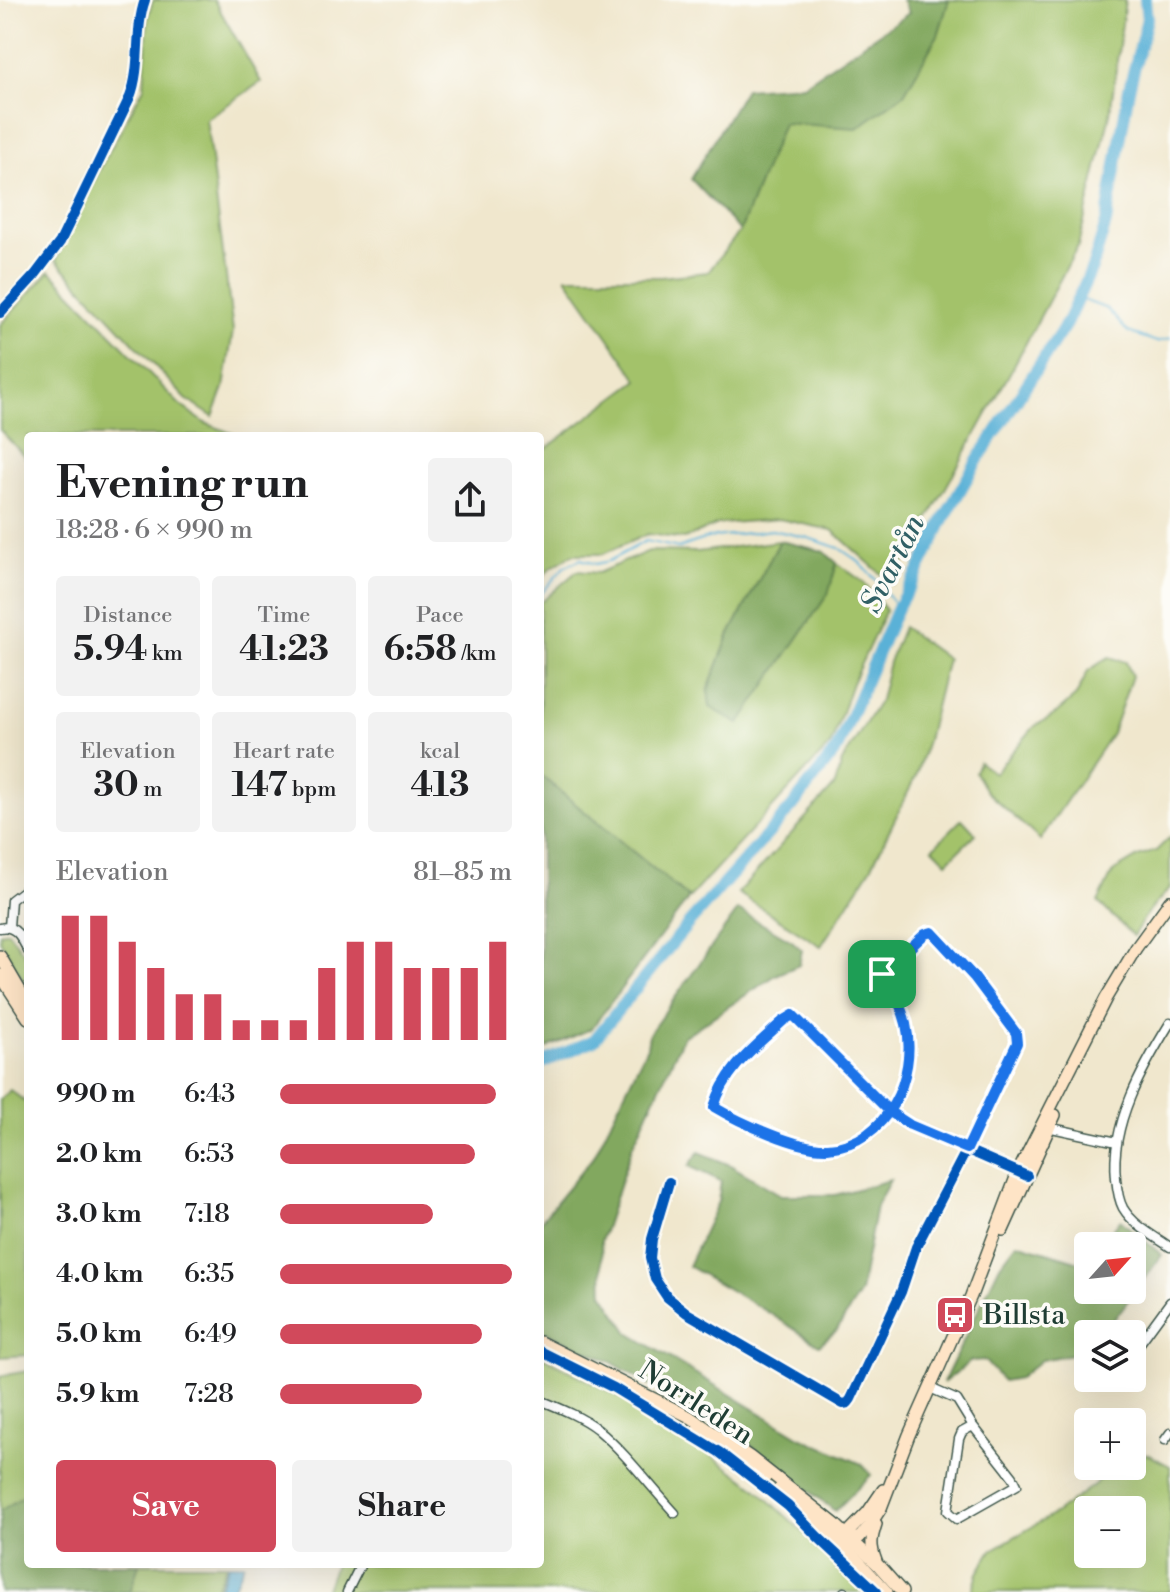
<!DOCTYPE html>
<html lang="en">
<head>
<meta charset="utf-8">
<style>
  body { margin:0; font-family:"Libre Bodoni",serif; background:#f2f2f2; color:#202124; height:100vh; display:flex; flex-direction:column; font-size:30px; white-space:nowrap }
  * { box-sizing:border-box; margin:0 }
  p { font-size:26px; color:#757577 }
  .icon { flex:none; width:44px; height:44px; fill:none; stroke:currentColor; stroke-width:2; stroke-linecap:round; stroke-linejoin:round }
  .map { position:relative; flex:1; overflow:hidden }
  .side { position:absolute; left:24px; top:432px; width:520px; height:1136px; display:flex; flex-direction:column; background:#fff; border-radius:8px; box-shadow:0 8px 32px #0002 }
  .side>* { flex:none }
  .needle { width:52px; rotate:63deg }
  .tools { position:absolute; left:1074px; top:1232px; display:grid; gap:16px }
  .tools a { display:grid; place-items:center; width:72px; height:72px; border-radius:8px; background:#fff; box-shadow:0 8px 32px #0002; font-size:40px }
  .pin { position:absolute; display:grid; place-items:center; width:68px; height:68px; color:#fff; margin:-34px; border-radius:16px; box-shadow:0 4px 12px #0006 }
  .round { display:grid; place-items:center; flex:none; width:84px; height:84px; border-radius:8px; background:#f2f2f2 }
  .head { display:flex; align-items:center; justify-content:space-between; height:136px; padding:0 32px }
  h1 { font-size:44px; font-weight:700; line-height:60px }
  .figures { display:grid; grid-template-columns:repeat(3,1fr); gap:12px; height:136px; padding:8px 32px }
  .figures div { display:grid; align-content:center; border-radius:8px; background:#f2f2f2; text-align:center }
  .figures b { font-size:34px; font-weight:700 }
  .figures small { font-size:22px; font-weight:400 }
  .figures p { font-size:22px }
  .chart { height:224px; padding:16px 32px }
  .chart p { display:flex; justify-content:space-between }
  .chart svg { width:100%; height:144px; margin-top:8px; stroke:#d1495b; stroke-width:6 }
  .primary-button { display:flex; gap:16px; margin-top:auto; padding:16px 32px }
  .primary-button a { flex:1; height:92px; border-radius:8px; background:#d1495b; color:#fff; font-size:32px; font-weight:700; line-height:92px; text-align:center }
  .primary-button a+a { background:#f2f2f2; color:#202124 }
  ul { padding:0 32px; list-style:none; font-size:26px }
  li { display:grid; grid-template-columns:128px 96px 1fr; align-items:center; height:60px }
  li i { height:20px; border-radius:10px; background:#d1495b }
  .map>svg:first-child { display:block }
</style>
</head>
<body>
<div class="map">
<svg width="1170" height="1592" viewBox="0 0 1170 1592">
  <rect width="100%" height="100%" fill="#fdfcf7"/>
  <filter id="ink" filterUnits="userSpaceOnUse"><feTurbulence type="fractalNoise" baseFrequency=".0125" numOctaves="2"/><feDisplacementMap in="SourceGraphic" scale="16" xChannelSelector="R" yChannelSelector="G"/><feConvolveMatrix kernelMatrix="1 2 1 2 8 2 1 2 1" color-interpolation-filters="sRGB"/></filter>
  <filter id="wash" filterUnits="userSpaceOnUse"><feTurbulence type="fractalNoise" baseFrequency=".006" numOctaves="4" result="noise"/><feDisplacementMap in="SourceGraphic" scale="32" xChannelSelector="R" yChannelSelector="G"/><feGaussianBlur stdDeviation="1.8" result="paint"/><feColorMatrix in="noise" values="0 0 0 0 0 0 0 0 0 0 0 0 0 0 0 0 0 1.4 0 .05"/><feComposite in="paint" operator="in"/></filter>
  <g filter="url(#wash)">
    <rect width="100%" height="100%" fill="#f0e7cd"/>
    <g fill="#a3c26a" stroke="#61804f" stroke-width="2" fill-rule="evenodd">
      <path d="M153,0H214L261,82L206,119L233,331L224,388L213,417L186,399L56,260L104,161L144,87L148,17Z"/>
      <path d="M949,0H1125L1110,114L1078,246L1012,369L892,584L832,530L779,519L718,524L684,539L648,534L603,554H573L549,569L540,581V453L638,380L566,277H661L708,272L740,231L784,121L938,35Z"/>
      <path d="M50,271L180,405L205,423L239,436H28V460L0,430V325Z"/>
      <path d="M780,541L729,636L708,690L828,594L837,563L863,582L886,610L852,683L831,744L689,898L540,775V603L577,571L598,573L649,551L697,552Z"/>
      <path d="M903,627L947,659L926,744L916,776L871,868L821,946L738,893L835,785L842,762L880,700L889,662Z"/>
      <path d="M1109,657L1126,662L1132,676L1112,733L1040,840L986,791L975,772L979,762L994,773L1035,726L1054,715L1076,696L1088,671Z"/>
      <path d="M962,819L976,834L947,862L933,848Z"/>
      <path d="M1170,837V888L1148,912L1133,936L1098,902L1113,872L1138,857L1156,851Z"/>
      <path d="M8,931L28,959V988L0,940V933Z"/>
      <path d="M10,1090L28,1104V1355L0,1357V1100Z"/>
      <path d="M540,1355L657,1417L754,1486L867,1592H325L335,1564H540Z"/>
      <path d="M28,1371V1564H227L214,1592H0V1376Z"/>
      <path d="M1132,1449L1151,1456L1170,1466V1592H972L978,1573L992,1550L1056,1513L1095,1484L1111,1466H1132ZM1088,1510H1132V1554H1088Z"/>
    </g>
    <g fill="#82a85e" stroke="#507249" stroke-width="2">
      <path d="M902,0H949L938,35L904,94L857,128L783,123L740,231L691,179L745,89L803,85L909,13Z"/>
      <path d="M780,541L823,551L837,563L828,594L739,724L710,707L708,690L729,636Z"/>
      <path d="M540,775L689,898L591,1029L540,1051Z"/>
      <path d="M738,910L792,941L802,950L799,965L776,975L683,1037L632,1147L601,1241L603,1293L629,1333L800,1437L862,1464L871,1475L835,1511L745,1441L611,1362L540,1329V1222L594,1156L647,1047L649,1034Z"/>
      <path d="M699,1152L730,1165L781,1195H835L890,1180L876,1206L860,1293L837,1330L819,1345L766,1311L688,1266L718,1202L721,1181L689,1166Z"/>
      <path d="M1120,1220L1162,1255L1103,1334H1088V1351L1041,1360L1019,1378L1003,1381L984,1360L971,1361L943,1383L1000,1265L1017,1243L1086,1264L1088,1262V1290H1132V1246H1100Z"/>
      <path d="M28,1493V1564H139L130,1592H0V1511Z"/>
    </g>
    <path fill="#5ab1d7" stroke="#3c7786" stroke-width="2" d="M229,1564H244L231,1592H217Z"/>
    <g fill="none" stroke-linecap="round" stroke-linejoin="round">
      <g stroke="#5ab1d7" stroke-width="2">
        <path d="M1078,298L1107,309L1128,332L1157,342L1170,338"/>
        <path d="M540,595L564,567L581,559L596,564L609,561L646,541L679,548L707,538L772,530L805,537L839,548L858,561L876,580L897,608"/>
      </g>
      <path stroke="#5ab1d7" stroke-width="12" d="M540,1064L594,1040L689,923L792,807L837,749L897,608L917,574L944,519L977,461L1066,324L1092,268L1106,223L1129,89L1147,19L1145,0"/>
    </g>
  </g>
  <g filter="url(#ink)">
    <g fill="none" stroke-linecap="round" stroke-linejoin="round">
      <defs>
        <g id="minor">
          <path d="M9,927L11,900L28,887"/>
          <path d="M0,928C16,924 22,939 28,951"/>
          <path d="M1170,1023C1143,1067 1110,1124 1116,1178C1117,1188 1118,1199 1123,1208C1133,1225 1154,1236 1170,1247"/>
          <path d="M1047,1127L1117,1142"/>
          <path d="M669,1182L652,1239L650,1258L655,1279L667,1297L687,1313L843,1404L848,1403L851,1399L901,1292L916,1247L967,1149L1017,1043L1016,1033L957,957L932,932H928L882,974C892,990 902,1006 906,1024C918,1076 887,1144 828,1148C820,1149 811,1148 804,1146C790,1143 777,1136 764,1130C747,1123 730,1116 714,1107C725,1069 755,1047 783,1021L793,1015L890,1112L910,1125L1020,1173"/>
          <path d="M1132,1354L1170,1302"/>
          <path d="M930,1388L957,1400L973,1426L962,1432L959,1439L948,1511L957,1519L1017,1485L1013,1477L973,1426"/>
          <path d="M540,1400C559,1408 580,1416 597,1429C627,1454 649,1485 675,1513"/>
          <path d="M1165,1440L1170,1433"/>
          <path d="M347,1592L361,1564"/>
          <path d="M844,1592H845"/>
        </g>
        <path id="tertiary" d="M0,313L35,275L60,242L130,97C142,66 134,31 145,0"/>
        <g id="secondary">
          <path d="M0,956L28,1004"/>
          <path d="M0,975L28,1018"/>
          <path d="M1003,1230L1055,1115"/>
          <path d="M540,1342L690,1417L750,1457L835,1524L879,1566L902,1592"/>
          <path d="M697,1431L765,1478"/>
          <path d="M779,1489L841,1542L887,1592"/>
          <path d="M876,1524C871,1539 870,1546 876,1561"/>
          <path d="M843,1538L868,1512L883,1490"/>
          <path d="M841,1542L860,1537L870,1525L881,1508L909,1435L971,1296L1018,1172L1106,998L1136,948L1170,901"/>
        </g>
      </defs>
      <use href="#minor" stroke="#3e564b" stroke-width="11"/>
      <use href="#tertiary" stroke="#3e564b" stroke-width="12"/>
      <use href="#secondary" stroke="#3e564b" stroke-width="14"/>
      <use href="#minor" stroke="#fff" stroke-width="8"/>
      <use href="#tertiary" stroke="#fff" stroke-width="9"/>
      <use href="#secondary" stroke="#fee4c6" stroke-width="11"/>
      <defs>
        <g id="cycleway">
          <path d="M0,313L35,275L60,242L130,97C142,66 134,31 145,0"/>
          <path d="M669,1182L652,1239L650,1258L655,1279L667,1297L687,1313L843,1404L848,1403L851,1399L901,1292L916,1247L967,1149L1017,1043L1016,1033L957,957L932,932H928L882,974C892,990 902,1006 906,1024C918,1076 887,1144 828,1148C820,1149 811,1148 804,1146C790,1143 777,1136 764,1130C747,1123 730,1116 714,1107C725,1069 755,1047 783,1021L793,1015L890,1112L910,1125L1018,1172L1027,1176"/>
          <path d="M540,1351L614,1388L719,1452L788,1506L818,1537L877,1592"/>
        </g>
      </defs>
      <use href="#cycleway" stroke="#fdfcf7" stroke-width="15"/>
      <use href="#cycleway" stroke="#0057b8" stroke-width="10"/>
    </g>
  </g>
  <g fill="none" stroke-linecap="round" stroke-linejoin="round" filter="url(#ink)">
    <defs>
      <path id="route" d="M882,974C892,990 902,1006 906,1024C918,1076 887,1144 828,1148C800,1150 739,1122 714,1107C725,1069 755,1047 783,1021L793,1015L890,1112L910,1125L967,1149L1017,1043L1016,1033L974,977L932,932L925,934L882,974"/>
    </defs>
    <use href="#route" stroke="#fff" stroke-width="16"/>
    <use href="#route" stroke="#1a73e8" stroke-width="10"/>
  </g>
  <defs>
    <symbol id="bus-square" viewBox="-11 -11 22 22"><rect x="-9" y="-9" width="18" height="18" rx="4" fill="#d1495b" stroke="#fdfcf7"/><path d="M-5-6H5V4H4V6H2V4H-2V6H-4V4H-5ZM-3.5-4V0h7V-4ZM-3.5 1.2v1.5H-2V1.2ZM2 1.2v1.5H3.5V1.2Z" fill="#fff"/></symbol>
  </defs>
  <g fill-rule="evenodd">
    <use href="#bus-square" x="933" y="1293" width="44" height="44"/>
  </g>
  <g text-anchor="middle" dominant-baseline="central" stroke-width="7" stroke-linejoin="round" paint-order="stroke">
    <g font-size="28" fill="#1f3d34" stroke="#fdfcf7" text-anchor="start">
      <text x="983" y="1315">Billsta</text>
    </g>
    <g font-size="28" fill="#1f3d34" stroke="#fdfcf7">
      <text transform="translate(696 1403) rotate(33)">Norrleden</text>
    </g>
    <g font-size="30" font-style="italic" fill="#316065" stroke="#fdfcf7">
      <text transform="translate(893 564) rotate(-63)">Svartån</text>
    </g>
  </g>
</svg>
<div class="tools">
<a><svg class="needle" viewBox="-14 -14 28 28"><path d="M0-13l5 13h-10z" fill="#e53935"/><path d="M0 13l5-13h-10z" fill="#757577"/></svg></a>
<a><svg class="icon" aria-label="layers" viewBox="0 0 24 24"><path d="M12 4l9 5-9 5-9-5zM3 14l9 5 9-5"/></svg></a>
<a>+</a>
<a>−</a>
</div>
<div class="pin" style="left:882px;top:974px;background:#1e9e55"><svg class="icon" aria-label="arrive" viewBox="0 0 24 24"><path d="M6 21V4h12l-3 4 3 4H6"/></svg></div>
<section class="side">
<div class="head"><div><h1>Evening run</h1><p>18:28 · 6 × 990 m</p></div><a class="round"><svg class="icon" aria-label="share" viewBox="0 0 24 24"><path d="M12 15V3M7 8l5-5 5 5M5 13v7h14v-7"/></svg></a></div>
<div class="figures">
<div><p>Distance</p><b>5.94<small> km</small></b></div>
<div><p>Time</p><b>41:23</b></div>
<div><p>Pace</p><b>6:58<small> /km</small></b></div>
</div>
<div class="figures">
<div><p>Elevation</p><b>30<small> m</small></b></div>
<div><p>Heart rate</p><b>147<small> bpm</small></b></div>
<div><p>kcal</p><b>413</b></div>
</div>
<div class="chart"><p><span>Elevation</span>81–85 m</p>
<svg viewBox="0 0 160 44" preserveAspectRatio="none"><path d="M5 44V6M15 44V6M25 44V14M35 44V22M45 44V30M55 44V30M65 44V38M75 44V38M85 44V38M95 44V22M105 44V14M115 44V14M125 44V22M135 44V22M145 44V22M155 44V14"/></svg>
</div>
<ul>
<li><b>990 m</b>6:43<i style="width:93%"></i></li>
<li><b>2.0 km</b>6:53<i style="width:84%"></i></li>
<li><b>3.0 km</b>7:18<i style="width:66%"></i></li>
<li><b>4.0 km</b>6:35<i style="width:100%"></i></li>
<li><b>5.0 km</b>6:49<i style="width:87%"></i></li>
<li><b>5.9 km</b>7:28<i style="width:61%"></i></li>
</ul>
<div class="primary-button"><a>Save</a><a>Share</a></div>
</section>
</div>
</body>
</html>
